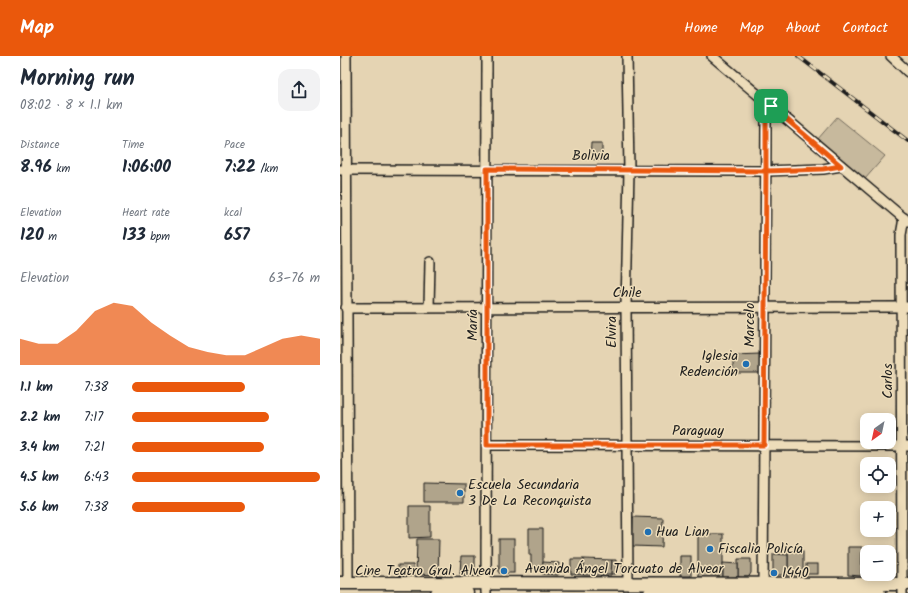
<!DOCTYPE html>
<html lang="en">
<head>
<meta charset="utf-8">
<style>
  body { margin:0; font-family:Kalam,sans-serif; background:#f2f2f3; color:#1f2937; height:100vh; display:flex; flex-direction:column; font-size:15px; white-space:nowrap }
  * { box-sizing:border-box; margin:0 }
  p { font-size:13px; color:#747a83 }
  .icon { flex:none; width:22px; height:22px; fill:none; stroke:currentColor; stroke-width:2; stroke-linecap:round; stroke-linejoin:round }
  .map { position:relative; flex:1; overflow:hidden }
  .drawer { display:flex; flex-direction:column; background:#fff; width:340px }
  .drawer>* { flex:none }
  .needle { width:26px; rotate:213deg }
  .buttons { position:absolute; left:520px; top:357px; display:grid; gap:8px }
  .buttons a { display:grid; place-items:center; width:36px; height:36px; border-radius:8px; background:#fff; box-shadow:0 2px 10px #0003; font-size:20px }
  .pin { position:absolute; display:grid; place-items:center; width:34px; height:34px; color:#fff; margin:-17px; border-radius:8px; box-shadow:0 2px 6px #0006 }
  .round { display:grid; place-items:center; flex:none; width:42px; height:42px; border-radius:12px; background:#f2f2f3 }
  .head { display:flex; align-items:center; justify-content:space-between; height:68px; padding:0 20px }
  h1 { font-size:22px; font-weight:800; line-height:30px }
  .stats { display:grid; grid-template-columns:repeat(3,1fr); gap:6px; height:68px; padding:4px 20px }
  .stats div { display:grid; align-content:center }
  .stats b { font-size:17px; font-weight:800 }
  .stats small { font-size:11px; font-weight:400 }
  .stats p { font-size:11px }
  .chart { height:112px; padding:8px 20px }
  .chart p { display:flex; justify-content:space-between }
  .chart svg { width:100%; height:72px; margin-top:4px; fill:#ea580c; opacity:.7 }
  ul { padding:0 20px; list-style:none; font-size:13px }
  li { display:grid; grid-template-columns:64px 48px 1fr; align-items:center; height:30px }
  li i { height:10px; border-radius:5px; background:#ea580c }
  header { display:flex; align-items:center; gap:24px; box-sizing:border-box; height:56px; padding:0 20px; background:#ea580c; color:#fff }
  header strong { font-size:19px }
  nav { display:flex; gap:22px; margin-inline-start:auto; font-size:14px }
  main { display:flex; flex:1; min-height:0 }
  .map>svg:first-child { display:block }
</style>
</head>
<body>
<header>
<strong>Map</strong>
<nav><a>Home</a><a>Map</a><a>About</a><a>Contact</a></nav>
</header>
<main>
<section class="drawer">
<div class="head"><div><h1>Morning run</h1><p>08:02 · 8 × 1.1 km</p></div><a class="round"><svg class="icon" aria-label="share" viewBox="0 0 24 24"><path d="M12 15V3M7 8l5-5 5 5M5 13v7h14v-7"/></svg></a></div>
<div class="stats">
<div><p>Distance</p><b>8.96<small> km</small></b></div>
<div><p>Time</p><b>1:06:00</b></div>
<div><p>Pace</p><b>7:22<small> /km</small></b></div>
</div>
<div class="stats">
<div><p>Elevation</p><b>120<small> m</small></b></div>
<div><p>Heart rate</p><b>133<small> bpm</small></b></div>
<div><p>kcal</p><b>657</b></div>
</div>
<div class="chart"><p><span>Elevation</span>63–76 m</p>
<svg viewBox="0 0 160 44" preserveAspectRatio="none"><path d="M0 44V28L10 31L20 31L30 23L40 11L50 6L60 8L70 18L80 26L90 33L100 36L110 38L120 38L130 33L140 28L150 26L160 28V44z"/></svg>
</div>
<ul>
<li><b>1.1 km</b>7:38<i style="width:60%"></i></li>
<li><b>2.2 km</b>7:17<i style="width:73%"></i></li>
<li><b>3.4 km</b>7:21<i style="width:70%"></i></li>
<li><b>4.5 km</b>6:43<i style="width:100%"></i></li>
<li><b>5.6 km</b>7:38<i style="width:60%"></i></li>
</ul>
</section>
<div class="map">
<svg width="568" height="537" viewBox="0 0 568 537">
  <rect width="100%" height="100%" fill="#e5d4b3"/>
  <filter id="ink" filterUnits="userSpaceOnUse"><feTurbulence type="fractalNoise" baseFrequency=".025" numOctaves="2"/><feDisplacementMap in="SourceGraphic" scale="8" xChannelSelector="R" yChannelSelector="G"/><feConvolveMatrix kernelMatrix="1 2 1 2 8 2 1 2 1" color-interpolation-filters="sRGB"/></filter>
  <g filter="url(#ink)">
    <path fill="#c7b99d" stroke="#726a5c" d="M497,61L545,100L525,123L477,84Z"/>
    <g fill="#b0a48b" stroke="#1c1c1c">
      <path d="M251,87H262V104L250,103Z"/>
      <path d="M420,298V317H393V299Z"/>
      <path d="M84,427L124,428V446H84Z"/>
      <path d="M69,450H90V481L69,482Z"/>
      <path d="M293,461L323,462L322,491L292,490Z"/>
      <path d="M189,473H203V511L191,510V499H189Z"/>
      <rect x="358" y="478" width="25" height="44"/>
      <path d="M77,483H99L98,519L76,518Z"/>
      <rect x="159" y="483" width="15" height="34"/>
      <path d="M508,491H522L521,520L508,519Z"/>
      <rect x="448" y="495" width="15" height="24"/>
      <path d="M433,498L448,499V519H433Z"/>
      <path d="M121,500H135V515L132,518H120Z"/>
      <rect x="340" y="500" width="11" height="20"/>
      <path d="M231,503H244V519L231,518Z"/>
      <path d="M244,503L272,504L271,519H244Z"/>
      <path d="M398,503H411V517L408,522L398,521Z"/>
      <path d="M272,504H276V518H271Z"/>
      <path d="M203,506L219,507L218,519L202,518Z"/>
      <path d="M383,507L398,508V521L383,522Z"/>
      <rect x="466" y="508" width="12" height="10"/>
      <rect x="58" y="509" width="15" height="11"/>
    </g>
    <g fill="none" stroke-linecap="round" stroke-linejoin="round">
      <defs>
        <g id="minor">
          <path d="M6,0L8,527"/>
          <path d="M287,0L289,114L286,251L288,528"/>
          <path d="M372,0L567,165"/>
          <path d="M551,0L568,16"/>
          <path d="M0,114L426,115L483,113L501,110"/>
          <path d="M89,251L90,206"/>
          <path d="M6,252L568,251"/>
          <path d="M147,389L568,390"/>
          <path d="M423,534L426,66L431,50"/>
          <path d="M146,537L147,0"/>
          <path d="M562,537L561,179L564,162"/>
        </g>
        <g id="major">
          <path d="M0,527L568,528"/>
          <path d="M97,537H127"/>
          <path d="M310,537H539"/>
        </g>
      </defs>
      <use href="#minor" stroke="#1c1c1c" stroke-width="12"/>
      <use href="#major" stroke="#1c1c1c" stroke-width="15"/>
      <use href="#minor" stroke="#eddcb9" stroke-width="9"/>
      <use href="#major" stroke="#eddcb9" stroke-width="12"/>
      <defs>
        <path id="rail" d="M458,0L568,85"/>
      </defs>
      <use href="#rail" stroke="#1c1c1c" stroke-width="4"/>
      <use href="#rail" stroke="#eddcb9" stroke-width="2.5" stroke-dasharray="8" stroke-linecap="butt"/>
    </g>
  </g>
  <g fill="none" stroke-linecap="round" stroke-linejoin="round" filter="url(#ink)">
    <defs>
      <path id="route" d="M431,50L426,66V115L147,113V389H424L426,115L483,113L501,110L431,50"/>
    </defs>
    <use href="#route" stroke="#fff" stroke-width="8"/>
    <use href="#route" stroke="#ea580c" stroke-width="5"/>
  </g>
  <g fill="#1f6fb2" stroke="#eddcb9" stroke-width="1.5">
    <circle cx="406" cy="308" r="4"/>
    <circle cx="120" cy="437" r="4"/>
    <circle cx="308" cy="476" r="4"/>
    <circle cx="370" cy="493" r="4"/>
    <circle cx="164" cy="515" r="4"/>
    <circle cx="434" cy="517" r="4"/>
  </g>
  <g text-anchor="middle" dominant-baseline="central" stroke-width="3" stroke-linejoin="round" paint-order="stroke">
    <g font-size="14" fill="#1c1c1c" stroke="#eddcb9">
      <text x="251" y="100">Bolivia</text>
      <text x="287" y="237">Chile</text>
      <text transform="translate(133 269) rotate(-90)">María</text>
      <text transform="translate(410 269) rotate(-90)">Marcelo</text>
      <text transform="translate(272 276) rotate(-90)">Elvira</text>
      <text transform="translate(548 325) rotate(-90)">Carlos</text>
      <text x="358" y="375">Paraguay</text>
      <text x="284" y="513">Avenida Ángel Torcuato de Alvear</text>
    </g>
    <g font-size="14" fill="#1c1c1c" stroke="#eddcb9" text-anchor="start">
      <text x="398" y="300" text-anchor="end">Iglesia<tspan x="398" dy="16">Redención</tspan></text>
      <text x="128" y="429">Escuela Secundaria<tspan x="128" dy="16">3 De La Reconquista</tspan></text>
      <text x="316" y="476">Hua Lian</text>
      <text x="378" y="493">Fiscalia Policía</text>
      <text x="156" y="515" text-anchor="end">Cine Teatro Gral. Alvear</text>
      <text x="442" y="517">1440</text>
    </g>
  </g>
</svg>
<div class="buttons">
<a><svg class="needle" viewBox="-14 -14 28 28"><path d="M0-13l5 13h-10z" fill="#e53935"/><path d="M0 13l5-13h-10z" fill="#747a83"/></svg></a>
<a><svg class="icon" aria-label="locate" viewBox="0 0 24 24"><circle cx="12" cy="12" r="6"/><path d="M12 2v4M12 18v4M2 12h4M18 12h4"/></svg></a>
<a>+</a>
<a>−</a>
</div>
<div class="pin" style="left:431px;top:50px;background:#1e9e55"><svg class="icon" aria-label="arrive" viewBox="0 0 24 24"><path d="M6 21V4h12l-3 4 3 4H6"/></svg></div>
</div>
</main>
</body>
</html>
